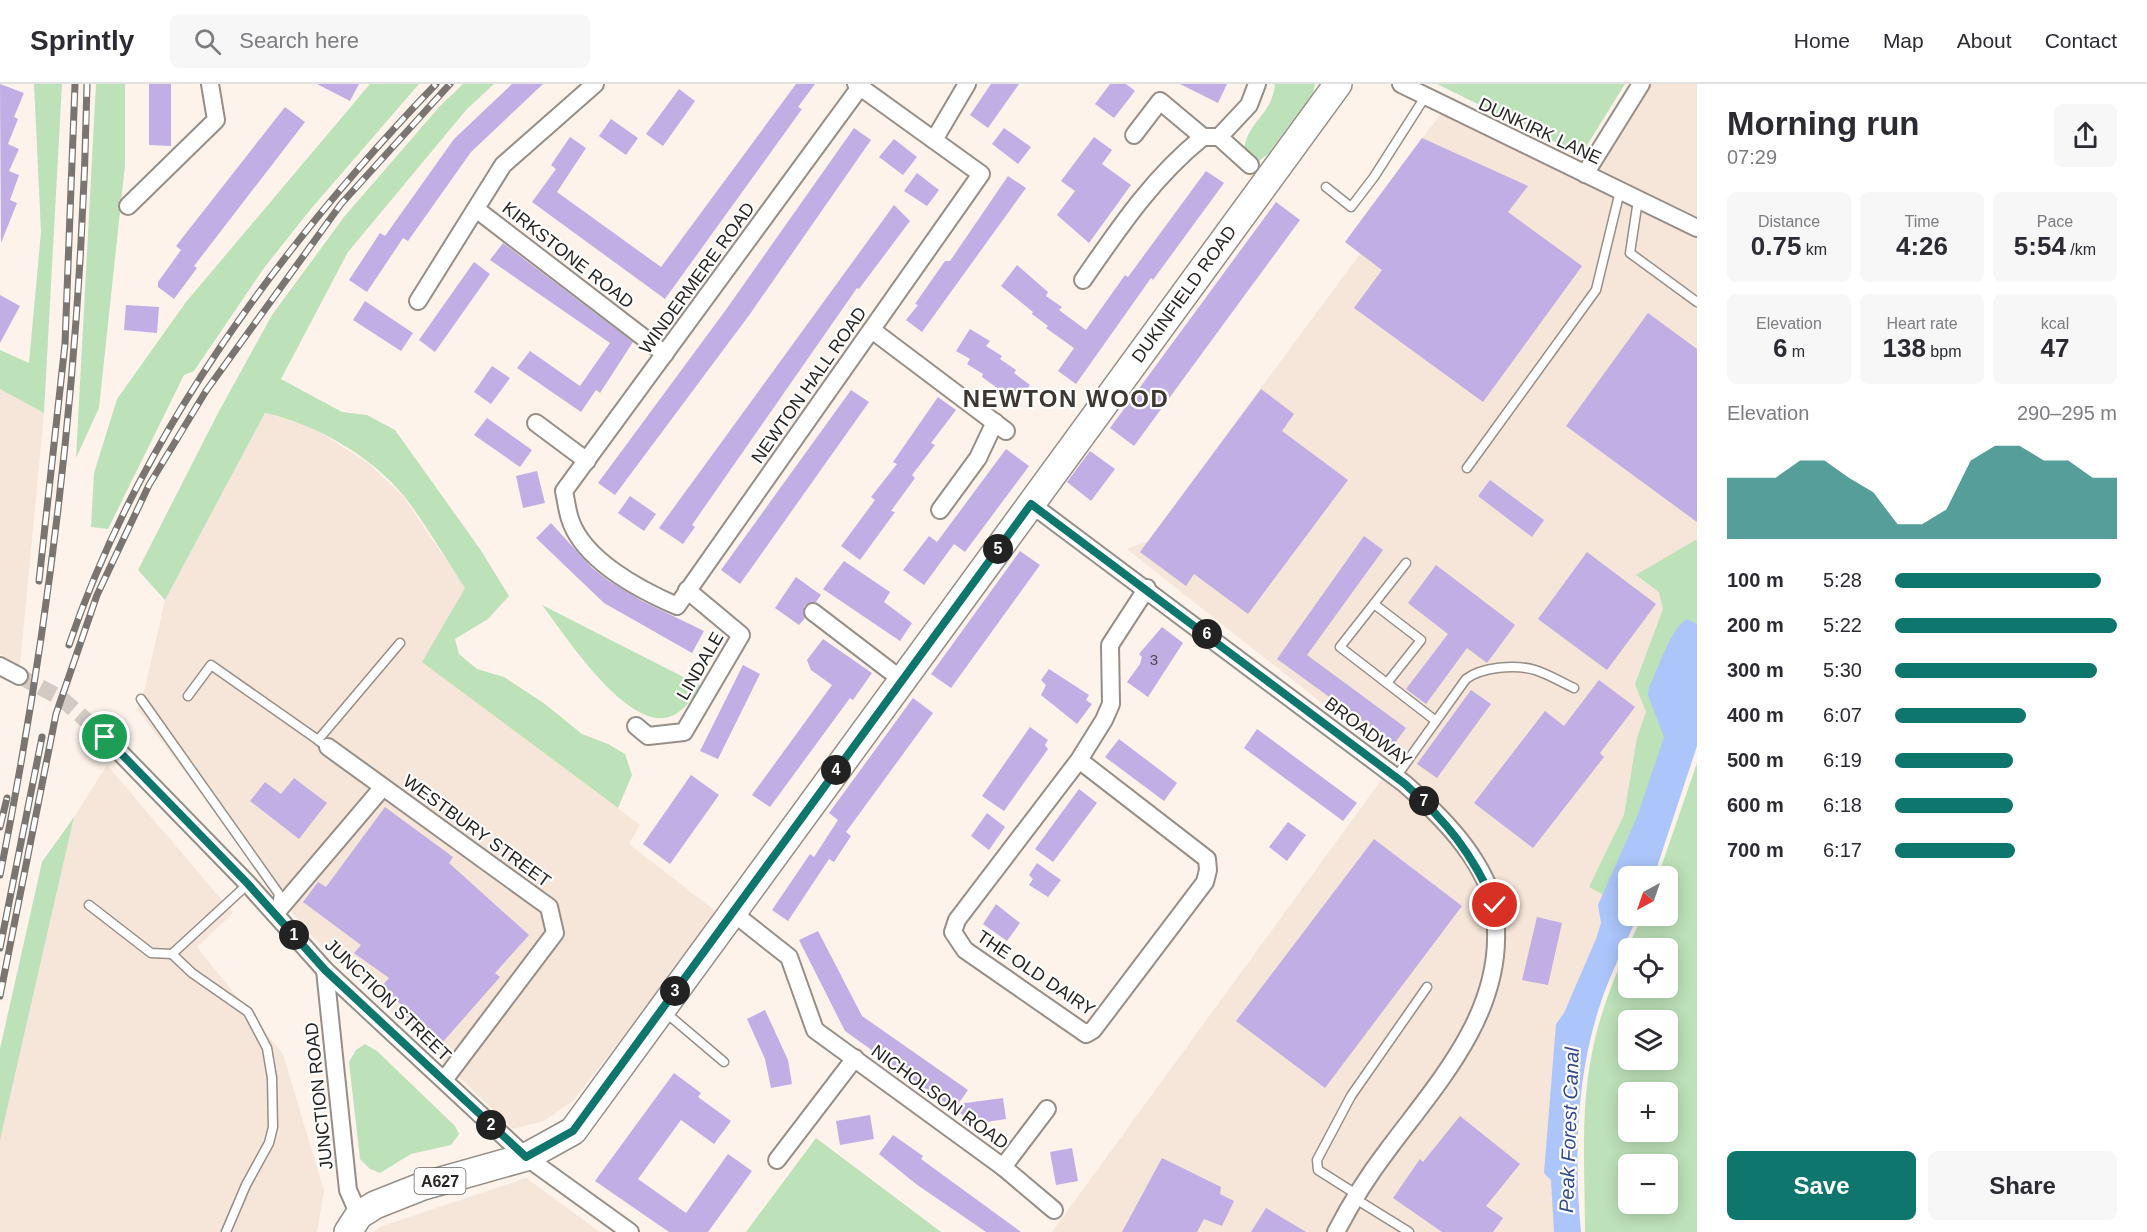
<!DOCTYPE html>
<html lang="en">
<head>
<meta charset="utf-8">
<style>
  body { margin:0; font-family:Helvetica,sans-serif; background:#f7f7f7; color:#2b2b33; height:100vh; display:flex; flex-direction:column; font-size:22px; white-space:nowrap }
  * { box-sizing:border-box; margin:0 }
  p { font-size:20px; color:#7c7c81 }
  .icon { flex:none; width:33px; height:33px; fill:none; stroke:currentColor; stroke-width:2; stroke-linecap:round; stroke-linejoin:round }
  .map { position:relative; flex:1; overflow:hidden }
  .drawer { display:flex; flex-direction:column; background:#fff; width:450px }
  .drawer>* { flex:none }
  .needle { width:39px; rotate:220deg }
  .controls { position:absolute; left:1618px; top:782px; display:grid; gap:12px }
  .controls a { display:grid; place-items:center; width:60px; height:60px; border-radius:9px; background:#fff; box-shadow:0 3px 15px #0003; font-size:30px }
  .pin { position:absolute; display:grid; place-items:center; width:51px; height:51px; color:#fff; margin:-26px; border:3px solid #fff; border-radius:50%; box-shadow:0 2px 6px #0007 }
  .km { position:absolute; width:30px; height:30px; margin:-15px; border-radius:50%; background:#222; color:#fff; font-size:16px; line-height:30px; text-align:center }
  .round { display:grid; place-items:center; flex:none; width:63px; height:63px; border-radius:9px; background:#f7f7f7 }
  .headline { display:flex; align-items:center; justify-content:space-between; height:102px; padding:0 30px }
  h1 { font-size:33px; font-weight:800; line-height:45px }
  .metrics { display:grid; grid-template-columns:repeat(3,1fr); gap:9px; height:102px; padding:6px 30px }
  .metrics div { display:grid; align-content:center; border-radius:9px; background:#f7f7f7; text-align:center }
  .metrics b { font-size:26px; font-weight:800 }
  .metrics small { font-size:16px; font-weight:400 }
  .metrics p { font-size:16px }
  .chart { height:168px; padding:12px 30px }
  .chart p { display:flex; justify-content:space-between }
  .chart svg { width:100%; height:108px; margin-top:6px; fill:#0f766e; opacity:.7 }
  .action { display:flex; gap:12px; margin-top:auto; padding:12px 30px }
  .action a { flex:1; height:69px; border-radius:9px; background:#0f766e; color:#fff; font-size:24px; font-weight:800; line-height:69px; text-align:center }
  .action a+a { background:#f7f7f7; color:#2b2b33 }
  ul { padding:0 30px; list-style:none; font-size:20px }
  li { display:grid; grid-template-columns:96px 72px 1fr; align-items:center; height:45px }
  li i { height:15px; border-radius:8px; background:#0f766e }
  header { display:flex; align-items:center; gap:36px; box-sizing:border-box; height:84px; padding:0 30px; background:#fff; border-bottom:2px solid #e1e1e2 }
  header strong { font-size:28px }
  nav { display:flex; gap:33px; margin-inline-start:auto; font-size:21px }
  .search { width:420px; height:54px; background:#f7f7f7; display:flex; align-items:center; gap:15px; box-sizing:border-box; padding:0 21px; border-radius:9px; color:#7c7c81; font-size:22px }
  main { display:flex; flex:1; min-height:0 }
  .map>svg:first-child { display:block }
</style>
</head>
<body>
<header>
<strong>Sprintly</strong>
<div class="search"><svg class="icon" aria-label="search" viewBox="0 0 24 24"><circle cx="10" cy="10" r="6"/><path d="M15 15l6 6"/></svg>Search here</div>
<nav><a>Home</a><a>Map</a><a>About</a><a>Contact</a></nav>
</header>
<main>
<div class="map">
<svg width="1697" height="1148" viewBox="0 0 1697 1148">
  <rect width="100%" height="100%" fill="#fdf3eb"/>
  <g fill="#f6e5d9">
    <path d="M1641,0H1697V607L1589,901L1566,1148H1052L1395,677L1127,465L1148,457L1360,170L1345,158L1445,24L1584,90Z"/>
    <path d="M0,305L44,329L20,581L0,570Z"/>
    <path d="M265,329L310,342L368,379L403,412L465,504L423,578L640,741L629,760L718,829L573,1017L544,1037L513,1045L305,845L137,625L145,604L165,516Z"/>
    <path d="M107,681L233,829L197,863L283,970L324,1107L317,1148H0V1056L74,733Z"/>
    <path d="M526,1094L600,1148H374L380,1143Z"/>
  </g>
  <g fill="#bde1b9" fill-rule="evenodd">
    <path d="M34,0H62L44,329L0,305V266L29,279L41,148Z"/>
    <path d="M96,0H125V81L99,324L76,374Z"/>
    <path d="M370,0H419L310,126L264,184L194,287L184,291L108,445L91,443L94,389L117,315L186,218Z"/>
    <path d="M463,0H494L467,25L348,168L281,295L342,328L367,331L395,346L480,465L509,512L488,535L455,555L459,570L477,585L504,593L545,620L582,650L608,660L625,670L632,691L618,724L422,578L465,504C445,474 426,440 404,412C370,371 315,340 265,329L165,516L138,486L218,329L272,231L344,133L440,22Z"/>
    <path d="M1275,0H1315L1313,9L1268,70L1255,80L1244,65C1248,37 1272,31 1275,0Z"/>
    <path d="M1437,0H1625L1584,66H1571Z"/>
    <path d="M1697,455V607L1629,792L1624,822L1589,803L1624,731L1637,654L1646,628L1635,600L1663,525L1659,508L1636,491Z"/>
    <path d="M542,521L701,602C692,615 681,632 664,634C622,639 565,551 542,521Z"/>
    <path d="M1697,679V1148H1585C1585,1089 1580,1027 1592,969C1601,921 1622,875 1643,831H1668V792H1658ZM1629,864H1668V903H1629ZM1629,936H1668V975H1629ZM1629,1008H1668V1047H1629ZM1629,1080H1668V1119H1629Z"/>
    <path d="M74,733L0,1056V965L42,778Z"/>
    <path d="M365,960L377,967L455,1042L459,1050L451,1061L411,1070L380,1089L370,1085L360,1075L349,978L356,966Z"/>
    <path d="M816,1054L941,1148H746Z"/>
  </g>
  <path fill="#acc5fa" d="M1687,535L1697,540V662L1654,792H1629V831H1638C1625,862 1609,892 1599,924C1576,995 1574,1075 1581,1148H1554L1551,1096L1544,1089L1556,940L1564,929L1596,855L1601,839L1598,821L1637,733L1664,653L1648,611L1649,603C1658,586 1671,543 1687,535Z"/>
  <g fill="#c1aee4">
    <path d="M0,0L24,9L14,33L18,35L8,60L19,65L9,87L19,91L10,116L17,119L1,159Z"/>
    <path d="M149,0H171V62L149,61Z"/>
    <path d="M317,0H359L350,17Z"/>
    <path d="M512,0H543L471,68L408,157L403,154L367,208L349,196L380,149L385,152L454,55Z"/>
    <path d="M796,0H815L798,23L802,25L665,215L532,118L556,85L551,81L570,53L586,64L557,108L661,183Z"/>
    <path d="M991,0H1019L988,44L970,31Z"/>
    <path d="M1110,0H1126L1135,7L1114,34L1095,20Z"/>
    <path d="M1180,0H1227L1218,19Z"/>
    <path d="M679,5L695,17L663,62L646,50Z"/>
    <path d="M285,23L305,38L194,182L197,184L174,215L158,203V198L181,166L176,162Z"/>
    <path d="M611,35L638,54L626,71L599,52Z"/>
    <path d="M854,44L871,56L750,230L615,411L598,399L725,227Z"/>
    <path d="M1004,44L1031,63L1018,80L992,60Z"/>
    <path d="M1094,53L1112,66L1102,80L1131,101L1089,159L1057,131L1075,107L1061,97Z"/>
    <path d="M1422,54L1528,102L1508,128L1582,182L1483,318L1354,224L1382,186L1345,158Z"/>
    <path d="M894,55L917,73L903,91L879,73Z"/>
    <path d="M1206,87L1224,99L1153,196L1151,194L1076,300L1058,287L1074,264L1046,244L1048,242L1032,230L1033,228L1001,202L1017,181L1048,208L1046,212L1062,223L1059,226L1086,246L1125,191L1128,193Z"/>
    <path d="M917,89L939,106L927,122L904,107Z"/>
    <path d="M1008,92L1026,104L922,248L906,236L918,221L915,220L945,177H950Z"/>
    <path d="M1276,118L1300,136L1134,362L1110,344Z"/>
    <path d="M894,121L910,137L859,205L857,204L692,441L695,443L683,460L659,444Z"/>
    <path d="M503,159L633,258L600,309L596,306L581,328L517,284L530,267L580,302L610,259L490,176Z"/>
    <path d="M474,178L490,190L435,268L419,256Z"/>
    <path d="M0,211L20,222L0,259Z"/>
    <path d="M365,217L413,249L401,267L353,236Z"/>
    <path d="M126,221L159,223L157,249L124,246Z"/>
    <path d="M1648,229L1697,265V438L1566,342Z"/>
    <path d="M970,245L990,257L986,262L1002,272L1000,275L1016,286L1014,289L1030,301L1018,319L982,293L983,290L967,280L970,275L956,267Z"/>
    <path d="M492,282L510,294L491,320L474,308Z"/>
    <path d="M1261,305L1294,330L1282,347L1348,396L1248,530L1194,490L1186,502L1140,468Z"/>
    <path d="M851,306L869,318L740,500L721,486Z"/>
    <path d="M938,313L956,326L931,359L935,361L912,391L915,394L891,427L895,428L860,476L841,462L875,416L871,413L897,380L893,378Z"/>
    <path d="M487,334L532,366L520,383L474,351Z"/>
    <path d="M1006,365L1029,382L965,468L954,460L924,501L903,486L929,452L937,458Z"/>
    <path d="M1090,367L1115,385L1091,417L1067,398Z"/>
    <path d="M537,387L545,419L523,424L516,392Z"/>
    <path d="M1490,396L1544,436L1532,453L1478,412Z"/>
    <path d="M630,412L656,430L644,447L618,429Z"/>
    <path d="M551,439L592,484L609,497L642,517L704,547L692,569L604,519L536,454Z"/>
    <path d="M1364,452L1383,466L1307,571L1406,644L1394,660L1277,575Z"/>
    <path d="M1020,467L1040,481L951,604L931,590Z"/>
    <path d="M1587,468L1656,520L1607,586L1538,535Z"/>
    <path d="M844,477L890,508L884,518L912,539L900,557L823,505Z"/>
    <path d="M1436,481L1515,541L1487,579L1467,564L1426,620L1406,605L1448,550L1408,519Z"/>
    <path d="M796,493L821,511L816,518L804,522L805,534L799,541L775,524Z"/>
    <path d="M1162,543L1183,559L1148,613L1127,598L1140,580L1142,573L1139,570Z"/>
    <path d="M823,555L872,589L853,616L850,614L770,723L752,711L832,601L811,586L807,576Z"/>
    <path d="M743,581L760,590L718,675L700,667Z"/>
    <path d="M1049,585L1089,611L1086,616L1092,620L1077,640L1041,611L1046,601L1041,596Z"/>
    <path d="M1599,596L1635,623L1600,669L1604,673L1533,764L1474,719L1545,627L1564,642Z"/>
    <path d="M1471,606L1491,620L1437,694L1417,680Z"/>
    <path d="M913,614L933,629L846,748L851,752L834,778L829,775L788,837L772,826L810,770L814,773L838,736L829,729Z"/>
    <path d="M1030,643L1048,656L1045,661L1048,665L1004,727L982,712Z"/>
    <path d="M1257,645L1357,719L1343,737L1244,664Z"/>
    <path d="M1119,655L1177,699L1164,717L1105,673Z"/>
    <path d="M691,691L719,711L670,780L643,760Z"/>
    <path d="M294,694L327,719L299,755L250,717L265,698L281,710Z"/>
    <path d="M1079,705L1097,719L1053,778L1035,765Z"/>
    <path d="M385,723L453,773L449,779L529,851L495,889L500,893L442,959L419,938L416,941L400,927L404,923L381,903L389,894L354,869L361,861L303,818L318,798L326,803Z"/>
    <path d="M987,729L1005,743L989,766L971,752Z"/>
    <path d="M1288,738L1306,751L1287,777L1269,763Z"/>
    <path d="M1374,755L1462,822L1325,1004L1236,937Z"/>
    <path d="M1037,779L1061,796L1048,813L1029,801L1033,795L1029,791Z"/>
    <path d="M996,820L1020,839L1007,857L983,840Z"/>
    <path d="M1537,833L1562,839L1548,901L1522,896Z"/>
    <path d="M818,847L862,932L968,1006L958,1020L1003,1014L1006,1035L966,1041L964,1032L845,947L799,856Z"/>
    <path d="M765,926L788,976L792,1000L771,1004L765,975L747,935Z"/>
    <path d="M674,989L701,1009L698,1013L731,1037L714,1060L681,1036L638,1095L686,1129L728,1070L752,1087L708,1148H669L595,1097Z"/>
    <path d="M870,1031L874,1055L840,1061L836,1037Z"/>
    <path d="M1460,1032L1520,1080L1486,1122L1503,1134L1493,1148H1442L1393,1114L1420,1075L1423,1078Z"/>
    <path d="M893,1051L923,1072L921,1075L1021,1148H986L916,1100L879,1070Z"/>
    <path d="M1072,1064L1078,1097L1056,1101L1050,1068Z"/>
    <path d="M1162,1074L1221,1103L1220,1110L1234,1117L1222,1142L1204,1135L1197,1148H1122Z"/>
    <path d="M1266,1124L1306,1148H1251Z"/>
  </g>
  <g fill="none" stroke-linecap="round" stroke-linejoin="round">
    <path stroke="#d2cac3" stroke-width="16" stroke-dasharray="16 8" stroke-linecap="butt" d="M19,592L61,614L105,653"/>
    <defs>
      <g id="service">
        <path d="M1326,103L1351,123L1374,93L1425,13"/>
        <path d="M1638,116L1630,169L1697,218"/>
        <path d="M1467,384L1596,206L1620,107"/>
        <path d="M1406,479L1340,563L1436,637"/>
        <path d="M1374,520L1421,556L1387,599"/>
        <path d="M188,612L211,581L318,656"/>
        <path d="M141,615L279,810L277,822"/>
        <path d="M320,658L318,656L400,559"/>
        <path d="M1396,693L1466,595C1482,583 1515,580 1535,586C1548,590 1561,598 1574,604"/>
        <path d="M89,821L151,869L172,870"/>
        <path d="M665,928L724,978"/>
        <path d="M1356,1110L1318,1086L1317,1076L1351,1012L1427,903"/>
        <path d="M1354,1114L1409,1148"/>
        <path d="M226,1148L246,1101L269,1059L273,1043L272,994L267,964L248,928L192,889L172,870L248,800"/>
      </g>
      <g id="minor">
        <path d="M856,0L981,90L677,522C640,506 583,476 570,435C567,426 566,416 564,407L860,3"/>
        <path d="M1401,0L1697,144"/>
        <path d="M1134,51L1160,17L1203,53H1219L1250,81"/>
        <path d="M1219,53L1249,21L1257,0"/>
        <path d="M934,56L967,0"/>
        <path d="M1585,90L1641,0"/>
        <path d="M128,122L216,36L210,0"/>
        <path d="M476,125L665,270"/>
        <path d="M1083,196C1119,144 1153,93 1203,53"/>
        <path d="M418,217L503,81L595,0"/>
        <path d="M872,246L1006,347"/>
        <path d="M536,339L587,377"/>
        <path d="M1031,420L1405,700C1442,733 1480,771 1494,819C1497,828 1496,838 1496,847C1499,934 1435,1002 1387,1067C1367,1093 1351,1119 1336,1148"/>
        <path d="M940,426L978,374L995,338"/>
        <path d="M813,528L902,596"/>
        <path d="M0,582L19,592"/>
        <path d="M636,642L648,652L684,648L741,551L687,506"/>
        <path d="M105,653L248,800L325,886L526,1073L630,1148"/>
        <path d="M328,663L549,823L555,849L444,996"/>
        <path d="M1079,676L1207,775L1208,786L1205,798L1093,946L1086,950L965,866L953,848L957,836L1079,676L1104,636L1111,620L1110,561L1147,504"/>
        <path d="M732,828L789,873L815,946L1003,1083L1047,1025"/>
        <path d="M275,830L383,703"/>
        <path d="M325,886L348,1106L359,1131"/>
        <path d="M777,1076L855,974"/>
        <path d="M1003,1083L1054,1126"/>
      </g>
      <path id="primary" d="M348,1148L359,1131L375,1121L423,1102L526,1073L573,1047L1338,0"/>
    </defs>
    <use href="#service" stroke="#978e87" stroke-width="11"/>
    <use href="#minor" stroke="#978e87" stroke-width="20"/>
    <use href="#primary" stroke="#978e87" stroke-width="30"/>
    <use href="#service" stroke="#fff" stroke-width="8"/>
    <use href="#minor" stroke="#fff" stroke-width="16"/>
    <use href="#primary" stroke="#fff" stroke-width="27"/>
    <defs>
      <g id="rail">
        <path d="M39,497L65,260L75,0"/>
        <path d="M69,561C141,349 282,160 436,0"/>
        <path d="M0,743L7,714"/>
        <path d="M0,791C52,531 82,265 87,0"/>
        <path d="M0,864L42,653"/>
        <path d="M0,912L56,630L97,511L149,401L206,307L341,120L450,0"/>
      </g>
    </defs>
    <use href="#rail" stroke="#7a7570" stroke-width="7"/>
    <use href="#rail" stroke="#fff" stroke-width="4.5" stroke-dasharray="14" stroke-linecap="butt"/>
  </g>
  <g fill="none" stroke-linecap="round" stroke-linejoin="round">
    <defs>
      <path id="route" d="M105,653L248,800L325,886L526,1073L573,1047L1031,420L1405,700C1447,738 1472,769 1495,821"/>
    </defs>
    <use href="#route" stroke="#fff" stroke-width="12"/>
    <use href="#route" stroke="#0f766e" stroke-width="8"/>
  </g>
  <g text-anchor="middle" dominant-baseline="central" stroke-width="4.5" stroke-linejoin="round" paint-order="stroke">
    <g font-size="15" fill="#4e4652">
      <text x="1154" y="575">3</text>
    </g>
    <rect fill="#fff" stroke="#686664" stroke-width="1.5" x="414.5" y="1084" width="51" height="26" rx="4.5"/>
    <g font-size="16" font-weight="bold" fill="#272421">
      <text x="440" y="1097">A627</text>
    </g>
    <g font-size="18" fill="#272421" stroke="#fff">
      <text transform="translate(1540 47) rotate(25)">DUNKIRK LANE</text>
      <text transform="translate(568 171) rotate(38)">KIRKSTONE ROAD</text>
      <text transform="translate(697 194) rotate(-54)">WINDERMERE ROAD</text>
      <text transform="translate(1184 210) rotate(-54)">DUKINFIELD ROAD</text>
      <text transform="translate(809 301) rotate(-55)">NEWTON HALL ROAD</text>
      <text transform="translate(700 582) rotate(-60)">LINDALE</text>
      <text transform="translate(1368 648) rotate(37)">BROADWAY</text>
      <text transform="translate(477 747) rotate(36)">WESTBURY STREET</text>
      <text transform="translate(1036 889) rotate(34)">THE OLD DAIRY</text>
      <text transform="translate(388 916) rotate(44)">JUNCTION STREET</text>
      <text transform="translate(319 1012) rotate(-96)">JUNCTION ROAD</text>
      <text transform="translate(940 1013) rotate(36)">NICHOLSON ROAD</text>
    </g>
    <g font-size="20" font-style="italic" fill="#304b8a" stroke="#fff">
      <text transform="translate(1569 1046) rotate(-88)">Peak Forest Canal</text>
    </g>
    <g font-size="24" font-weight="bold" letter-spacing="1.5" fill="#3e3630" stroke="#fff">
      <text x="1066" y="314">NEWTON WOOD</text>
    </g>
  </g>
</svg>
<div class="controls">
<a><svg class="needle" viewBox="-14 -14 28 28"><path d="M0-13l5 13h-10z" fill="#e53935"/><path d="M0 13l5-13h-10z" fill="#7c7c81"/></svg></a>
<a><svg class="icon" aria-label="locate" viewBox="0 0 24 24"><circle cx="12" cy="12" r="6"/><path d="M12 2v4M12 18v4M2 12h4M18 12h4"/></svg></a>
<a><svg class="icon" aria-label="layers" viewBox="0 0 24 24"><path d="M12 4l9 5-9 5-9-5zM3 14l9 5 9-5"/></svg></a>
<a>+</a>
<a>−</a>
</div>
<div class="pin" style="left:105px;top:653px;background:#1e9e55"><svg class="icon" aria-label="arrive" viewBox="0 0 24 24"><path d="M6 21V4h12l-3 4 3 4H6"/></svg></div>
<div class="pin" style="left:1495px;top:821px;background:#d93025"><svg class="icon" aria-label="check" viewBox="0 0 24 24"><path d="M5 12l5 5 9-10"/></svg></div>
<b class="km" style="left:294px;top:851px">1</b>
<b class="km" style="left:491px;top:1041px">2</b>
<b class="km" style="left:675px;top:907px">3</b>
<b class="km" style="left:836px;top:686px">4</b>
<b class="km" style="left:998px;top:465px">5</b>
<b class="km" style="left:1207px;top:550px">6</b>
<b class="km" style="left:1424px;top:717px">7</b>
</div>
<section class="drawer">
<div class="headline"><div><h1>Morning run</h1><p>07:29</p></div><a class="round"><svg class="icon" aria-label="share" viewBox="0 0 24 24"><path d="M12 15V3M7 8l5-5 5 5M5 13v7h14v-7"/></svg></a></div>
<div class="metrics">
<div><p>Distance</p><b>0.75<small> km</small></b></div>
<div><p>Time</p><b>4:26</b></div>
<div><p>Pace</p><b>5:54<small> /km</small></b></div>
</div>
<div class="metrics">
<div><p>Elevation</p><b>6<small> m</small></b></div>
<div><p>Heart rate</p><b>138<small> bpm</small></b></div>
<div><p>kcal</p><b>47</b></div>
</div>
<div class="chart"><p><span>Elevation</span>290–295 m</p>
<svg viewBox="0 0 160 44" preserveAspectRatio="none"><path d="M0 44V19L10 19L20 19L30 12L40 12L50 19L60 25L70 38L80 38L90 32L100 12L110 6L120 6L130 12L140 12L150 19L160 19V44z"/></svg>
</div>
<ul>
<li><b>100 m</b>5:28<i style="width:93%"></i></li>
<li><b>200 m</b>5:22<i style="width:100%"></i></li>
<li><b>300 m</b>5:30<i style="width:91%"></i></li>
<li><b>400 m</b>6:07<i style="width:59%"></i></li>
<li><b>500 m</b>6:19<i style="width:53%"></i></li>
<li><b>600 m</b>6:18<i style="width:53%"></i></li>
<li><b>700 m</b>6:17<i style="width:54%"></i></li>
</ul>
<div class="action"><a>Save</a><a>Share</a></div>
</section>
</main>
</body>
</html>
